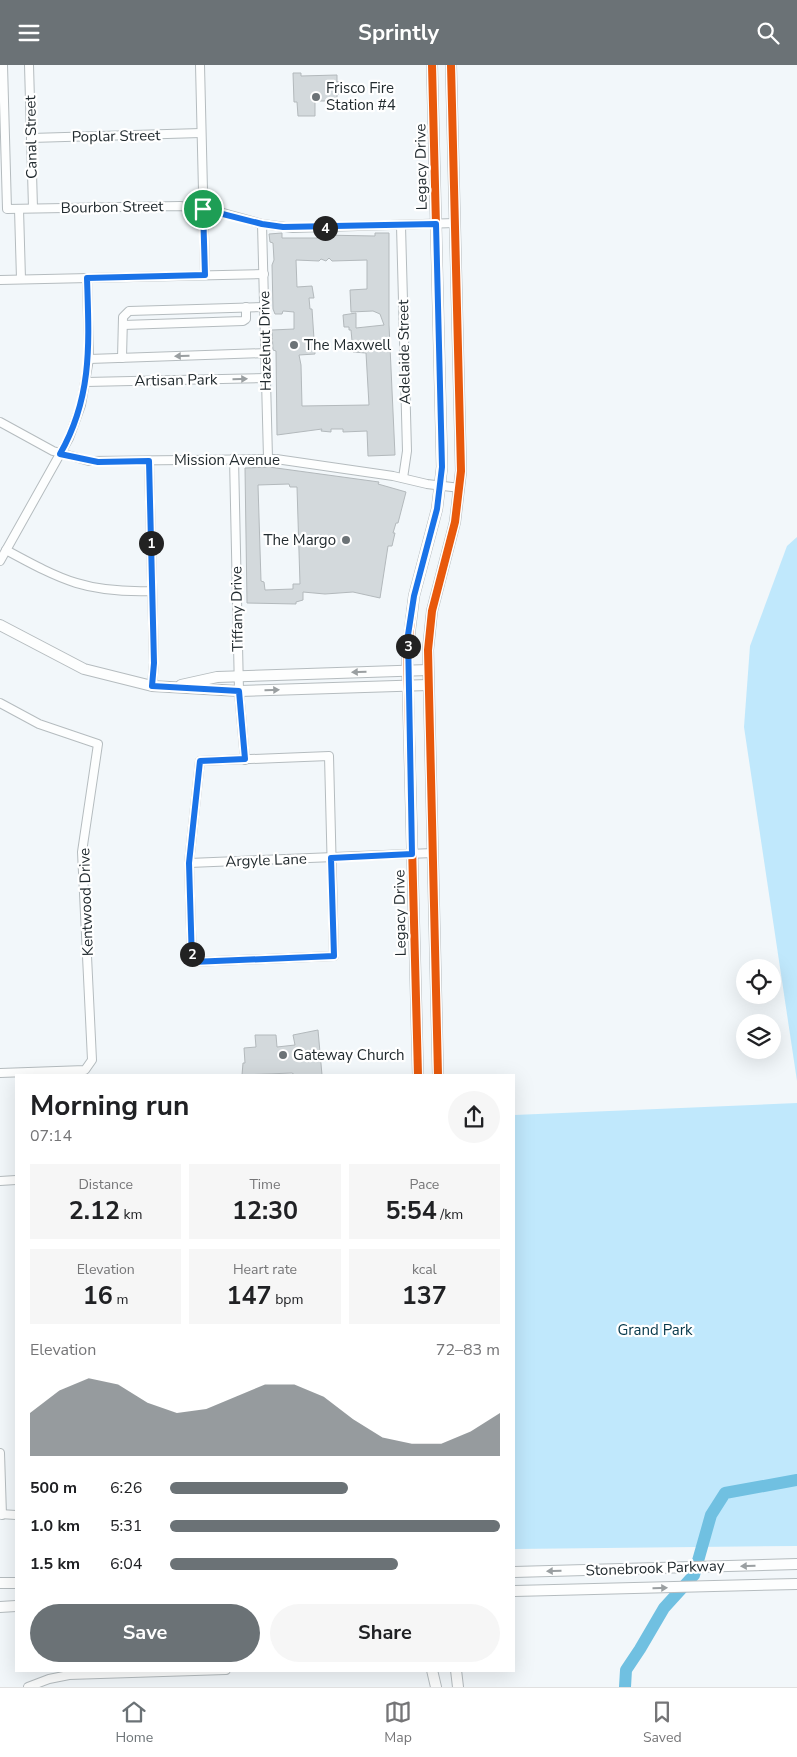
<!DOCTYPE html>
<html lang="en">
<head>
<meta charset="utf-8">
<style>
  body { margin:0; font-family:"Nunito Sans",sans-serif; background:#f6f6f6; color:#202124; height:100vh; display:flex; flex-direction:column; font-size:19px; white-space:nowrap }
  * { box-sizing:border-box; margin:0 }
  p { font-size:16px; color:#757577 }
  .icon { flex:none; width:28px; height:28px; fill:none; stroke:currentColor; stroke-width:2; stroke-linecap:round; stroke-linejoin:round }
  .map { position:relative; flex:1; overflow:hidden }
  .side { position:absolute; left:15px; top:1009px; width:500px; height:598px; display:flex; flex-direction:column; background:#fff; border-radius:0px; box-shadow:0 5px 20px #0002 }
  .side>* { flex:none }
  .tools { position:absolute; left:736px; top:894px; display:grid; gap:10px }
  .tools a { display:grid; place-items:center; width:45px; height:45px; border-radius:50%; background:#fff; box-shadow:0 5px 20px #0002; font-size:25px }
  .pin { position:absolute; display:grid; place-items:center; width:42px; height:42px; color:#fff; margin:-21px; border:2px solid #fff; border-radius:50%; box-shadow:0 1px 5px #0007 }
  .km { position:absolute; width:25px; height:25px; margin:-12px; border-radius:50%; background:#222; color:#fff; font-size:14px; line-height:25px; text-align:center }
  .round { display:grid; place-items:center; flex:none; width:52px; height:52px; border-radius:26px; background:#f6f6f6 }
  .headline { display:flex; align-items:center; justify-content:space-between; height:85px; padding:0 15px }
  h1 { font-size:28px; font-weight:700; line-height:38px }
  .figures { display:grid; grid-template-columns:repeat(3,1fr); gap:8px; height:85px; padding:5px 15px }
  .figures div { display:grid; align-content:center; border-radius:0px; background:#f6f6f6; text-align:center }
  .figures b { font-size:25px; font-weight:700 }
  .figures small { font-size:14px; font-weight:400 }
  .figures p { font-size:14px }
  .chart { height:140px; padding:10px 15px }
  .chart p { display:flex; justify-content:space-between }
  .chart svg { width:100%; height:90px; margin-top:5px; fill:#6b7276; opacity:.7 }
  .primary-button { display:flex; gap:10px; margin-top:auto; padding:10px 15px }
  .primary-button a { flex:1; height:58px; border-radius:30px; background:#6b7276; color:#fff; font-size:20px; font-weight:700; line-height:58px; text-align:center }
  .primary-button a+a { background:#f6f6f6; color:#202124 }
  ul { padding:0 15px; list-style:none; font-size:16px }
  li { display:grid; grid-template-columns:80px 60px 1fr; align-items:center; height:38px }
  li i { height:12px; border-radius:6px; background:#6b7276 }
  header { display:flex; justify-content:space-between; align-items:center; height:65px; padding:0 15px; background:#6b7276; color:#fff; font-size:22px; font-weight:700 }
  .tab-bar { display:flex; justify-content:space-around; align-items:center; height:70px; border-top:1px solid #e0e0e0; background:#fff; font-size:14px; color:#757577 }
  .tab-bar a { display:grid; justify-items:center; gap:2px }
  .tab-bar .current { color:#6b7276 }
  .map>svg:first-child { display:block }
</style>
</head>
<body>
<header><svg class="icon" aria-label="menu" viewBox="0 0 24 24"><path d="M4 6h16M4 12h16M4 18h16"/></svg>Sprintly<svg class="icon" aria-label="search" viewBox="0 0 24 24"><circle cx="10" cy="10" r="6"/><path d="M15 15l6 6"/></svg></header>
<div class="map">
<svg width="797" height="1622" viewBox="0 0 797 1622">
  <rect width="100%" height="100%" fill="#f2f7fa"/>
  <g fill="#c0e8fc">
    <path d="M797,472V1016L744,662L750,581L787,481Z"/>
    <path d="M797,1038V1481L514,1484V1050Z"/>
  </g>
  <g fill="none" stroke-linecap="round" stroke-linejoin="round">
    <path stroke="#70c0e1" stroke-width="12" d="M625,1622L626,1605L640,1584L664,1543L694,1510L711,1450L725,1428L797,1415"/>
  </g>
  <g fill="#d3d9dc" stroke="#b3b9bc" fill-rule="evenodd">
    <path d="M293,8H301V11L337,10V17L340,16L341,29H337V36H315V51H298L297,37H294Z"/>
    <path d="M282,168V173H320L321,170L375,171V168H389V260L395,390L368,391L367,366L343,367V364H331V367L321,366L322,364L277,370L276,286L273,285L272,265L294,264V247L283,246L282,249H275L273,244L272,200L274,195L273,178L270,177L269,169ZM329,193L332,196L367,195V224L350,225L351,247L373,246L380,249L384,260L356,263V248L343,250L344,262H349V265H351L353,287L366,288L369,340L302,341L301,300L299,290L315,289L312,244H310L309,233H314L312,221L297,222L296,195L319,196L321,194L326,196Z"/>
    <path d="M269,402L379,417L378,419L406,427L398,458H396L393,468H395L392,481H388L380,533L353,527L325,529L303,527V535L296,537V539L247,538L245,403ZM289,419L290,422H297L300,519H293V524L265,525L264,517L261,516L258,420Z"/>
    <path d="M318,965L322,1010H295L292,1008L242,1010L243,998H245L244,983L256,982L255,970H276L277,982L295,980L293,970Z"/>
  </g>
  <g fill="none" stroke-linecap="round" stroke-linejoin="round">
    <defs>
      <g id="street">
        <path d="M3,0L7,144L180,141L216,146L262,159L293,163L455,158"/>
        <path d="M29,0L33,143"/>
        <path d="M200,0L205,210"/>
        <path d="M31,73L201,68"/>
        <path d="M19,144L21,214"/>
        <path d="M262,159L268,393"/>
        <path d="M401,161L407,386L403,413"/>
        <path d="M0,215L264,209"/>
        <path d="M123,260L243,256L246,254V242"/>
        <path d="M122,293L123,252L129,246L264,242"/>
        <path d="M89,294L266,288"/>
        <path d="M86,317L266,313"/>
        <path d="M0,357L53,386L89,396L276,394L393,411L427,419L460,423"/>
        <path d="M234,393L239,626L245,695"/>
        <path d="M149,396L154,598L152,621"/>
        <path d="M6,485C63,516 87,528 152,526"/>
        <path d="M0,496L69,373L81,340L89,294L87,213"/>
        <path d="M0,638L39,659L98,679L82,787L92,995L85,1005L0,1008"/>
        <path d="M329,691L334,891L192,897L189,798L200,696Z"/>
        <path d="M189,798L433,788"/>
        <path d="M0,1116L16,1115"/>
        <path d="M0,1388L2,1450"/>
        <path d="M0,1449L16,1450"/>
        <path d="M28,1622L49,1614L69,1610L226,1605"/>
      </g>
      <g id="secondary">
        <path d="M0,560L84,604L152,621L239,626L428,620"/>
        <path d="M181,620L217,612L428,605"/>
        <path d="M418,1010L407,589L414,531L437,444L442,402L432,0"/>
        <path d="M438,1010L428,585L432,546L455,457L461,406L451,0"/>
        <path d="M514,1507L797,1499"/>
        <path d="M0,1518H16"/>
        <path d="M514,1526L797,1519"/>
        <path d="M0,1542L16,1541"/>
        <path d="M432,1605L436,1622"/>
        <path d="M456,1605L458,1622"/>
      </g>
    </defs>
    <use href="#street" stroke="#b5bcbf" stroke-width="10"/>
    <use href="#secondary" stroke="#b5bcbf" stroke-width="12"/>
    <use href="#street" stroke="#fdfefe" stroke-width="8"/>
    <use href="#secondary" stroke="#fdfefe" stroke-width="10"/>
    <defs>
      <g id="cycleway">
        <path d="M418,1010L407,589L414,531L437,444L442,402L432,0"/>
        <path d="M438,1010L428,585L432,546L455,457L461,406L451,0"/>
      </g>
    </defs>
    <use href="#cycleway" stroke="#fff" stroke-width="11"/>
    <use href="#cycleway" stroke="#e8590c" stroke-width="8"/>
  </g>
  <defs><path id="oneway-solid" d="M-6-.8H1V-3.2L6.5 0L1 3.2V.8H-6Z" transform="scale(1.25)"/></defs>
  <g fill="#9a9fa1">
    <use href="#oneway-solid" transform="translate(182 291) rotate(178)"/>
    <use href="#oneway-solid" transform="translate(240 314) rotate(-1)"/>
    <use href="#oneway-solid" transform="translate(359 607) rotate(178)"/>
    <use href="#oneway-solid" transform="translate(272 625) rotate(-2)"/>
    <use href="#oneway-solid" transform="translate(748 1501) rotate(178)"/>
    <use href="#oneway-solid" transform="translate(554 1506) rotate(178)"/>
    <use href="#oneway-solid" transform="translate(660 1523) rotate(-1)"/>
  </g>
  <g fill="none" stroke-linecap="round" stroke-linejoin="round">
    <defs>
      <path id="route" d="M203,144L262,159L283,162L436,159L442,402L437,444L414,531L408,570L412,789L331,793L334,891L192,897L189,798L200,696L245,694L239,626L152,621L154,598L149,396L98,397L60,389C93,331 89,277 87,213L205,210Z"/>
    </defs>
    <use href="#route" stroke="#fff" stroke-width="10"/>
    <use href="#route" stroke="#1a73e8" stroke-width="6"/>
  </g>
  <g fill="#6b7276" stroke="#fff" stroke-width="2">
    <circle cx="316" cy="32" r="5"/>
    <circle cx="294" cy="280" r="5"/>
    <circle cx="346" cy="475" r="5"/>
    <circle cx="283" cy="990" r="5"/>
  </g>
  <g text-anchor="middle" dominant-baseline="central" stroke-width="4.5" stroke-linejoin="round" paint-order="stroke">
    <g font-size="15" fill="#222b2f" stroke="#fff" text-anchor="start">
      <text x="326" y="23">Frisco Fire<tspan x="326" dy="17">Station #4</tspan></text>
      <text x="304" y="280">The Maxwell</text>
      <text x="336" y="475" text-anchor="end">The Margo</text>
      <text x="293" y="990">Gateway Church</text>
    </g>
    <g font-size="15" fill="#222b2f" stroke="#fff">
      <text transform="translate(116 71) rotate(-1)">Poplar Street</text>
      <text transform="translate(31 72) rotate(-91)">Canal Street</text>
      <text transform="translate(421 102) rotate(-91)">Legacy Drive</text>
      <text transform="translate(112 142) rotate(-1)">Bourbon Street</text>
      <text transform="translate(265 276) rotate(-91)">Hazelnut Drive</text>
      <text transform="translate(404 287) rotate(-91)">Adelaide Street</text>
      <text transform="translate(176 315) rotate(-1)">Artisan Park</text>
      <text x="227" y="395">Mission Avenue</text>
      <text transform="translate(237 544) rotate(-91)">Tiffany Drive</text>
      <text transform="translate(266 795) rotate(-2)">Argyle Lane</text>
      <text transform="translate(86 837) rotate(-92)">Kentwood Drive</text>
      <text transform="translate(400 848) rotate(-91)">Legacy Drive</text>
      <text transform="translate(655 1503) rotate(-2)">Stonebrook Parkway</text>
    </g>
    <g font-size="15" fill="#04374a" stroke="#fff">
      <text x="655" y="1265">Grand Park</text>
    </g>
  </g>
</svg>
<div class="tools">
<a><svg class="icon" aria-label="locate" viewBox="0 0 24 24"><circle cx="12" cy="12" r="6"/><path d="M12 2v4M12 18v4M2 12h4M18 12h4"/></svg></a>
<a><svg class="icon" aria-label="layers" viewBox="0 0 24 24"><path d="M12 4l9 5-9 5-9-5zM3 14l9 5 9-5"/></svg></a>
</div>
<div class="pin" style="left:203px;top:144px;background:#1e9e55"><svg class="icon" aria-label="arrive" viewBox="0 0 24 24"><path d="M6 21V4h12l-3 4 3 4H6"/></svg></div>
<b class="km" style="left:151px;top:478px">1</b>
<b class="km" style="left:192px;top:889px">2</b>
<b class="km" style="left:408px;top:581px">3</b>
<b class="km" style="left:325px;top:163px">4</b>
<section class="side">
<div class="headline"><div><h1>Morning run</h1><p>07:14</p></div><a class="round"><svg class="icon" aria-label="share" viewBox="0 0 24 24"><path d="M12 15V3M7 8l5-5 5 5M5 13v7h14v-7"/></svg></a></div>
<div class="figures">
<div><p>Distance</p><b>2.12<small> km</small></b></div>
<div><p>Time</p><b>12:30</b></div>
<div><p>Pace</p><b>5:54<small> /km</small></b></div>
</div>
<div class="figures">
<div><p>Elevation</p><b>16<small> m</small></b></div>
<div><p>Heart rate</p><b>147<small> bpm</small></b></div>
<div><p>kcal</p><b>137</b></div>
</div>
<div class="chart"><p><span>Elevation</span>72–83 m</p>
<svg viewBox="0 0 160 44" preserveAspectRatio="none"><path d="M0 44V23L10 12L20 6L30 9L40 18L50 23L60 21L70 15L80 9L90 9L100 15L110 26L120 35L130 38L140 38L150 32L160 23V44z"/></svg>
</div>
<ul>
<li><b>500 m</b>6:26<i style="width:54%"></i></li>
<li><b>1.0 km</b>5:31<i style="width:100%"></i></li>
<li><b>1.5 km</b>6:04<i style="width:69%"></i></li>
</ul>
<div class="primary-button"><a>Save</a><a>Share</a></div>
</section>
</div>
<nav class="tab-bar">
<a class="current"><svg class="icon" aria-label="home" viewBox="0 0 24 24"><path d="M3 11l9-7 9 7M6 9v11h12V9"/></svg>Home</a>
<a><svg class="icon" aria-label="map" viewBox="0 0 24 24"><path d="M3 6l6-2 6 2 6-2v14l-6 2-6-2-6 2zM9 4v14M15 6v14"/></svg>Map</a>
<a><svg class="icon" aria-label="saved" viewBox="0 0 24 24"><path d="M7 4h10v16l-5-4-5 4z"/></svg>Saved</a>
</nav>
</body>
</html>
